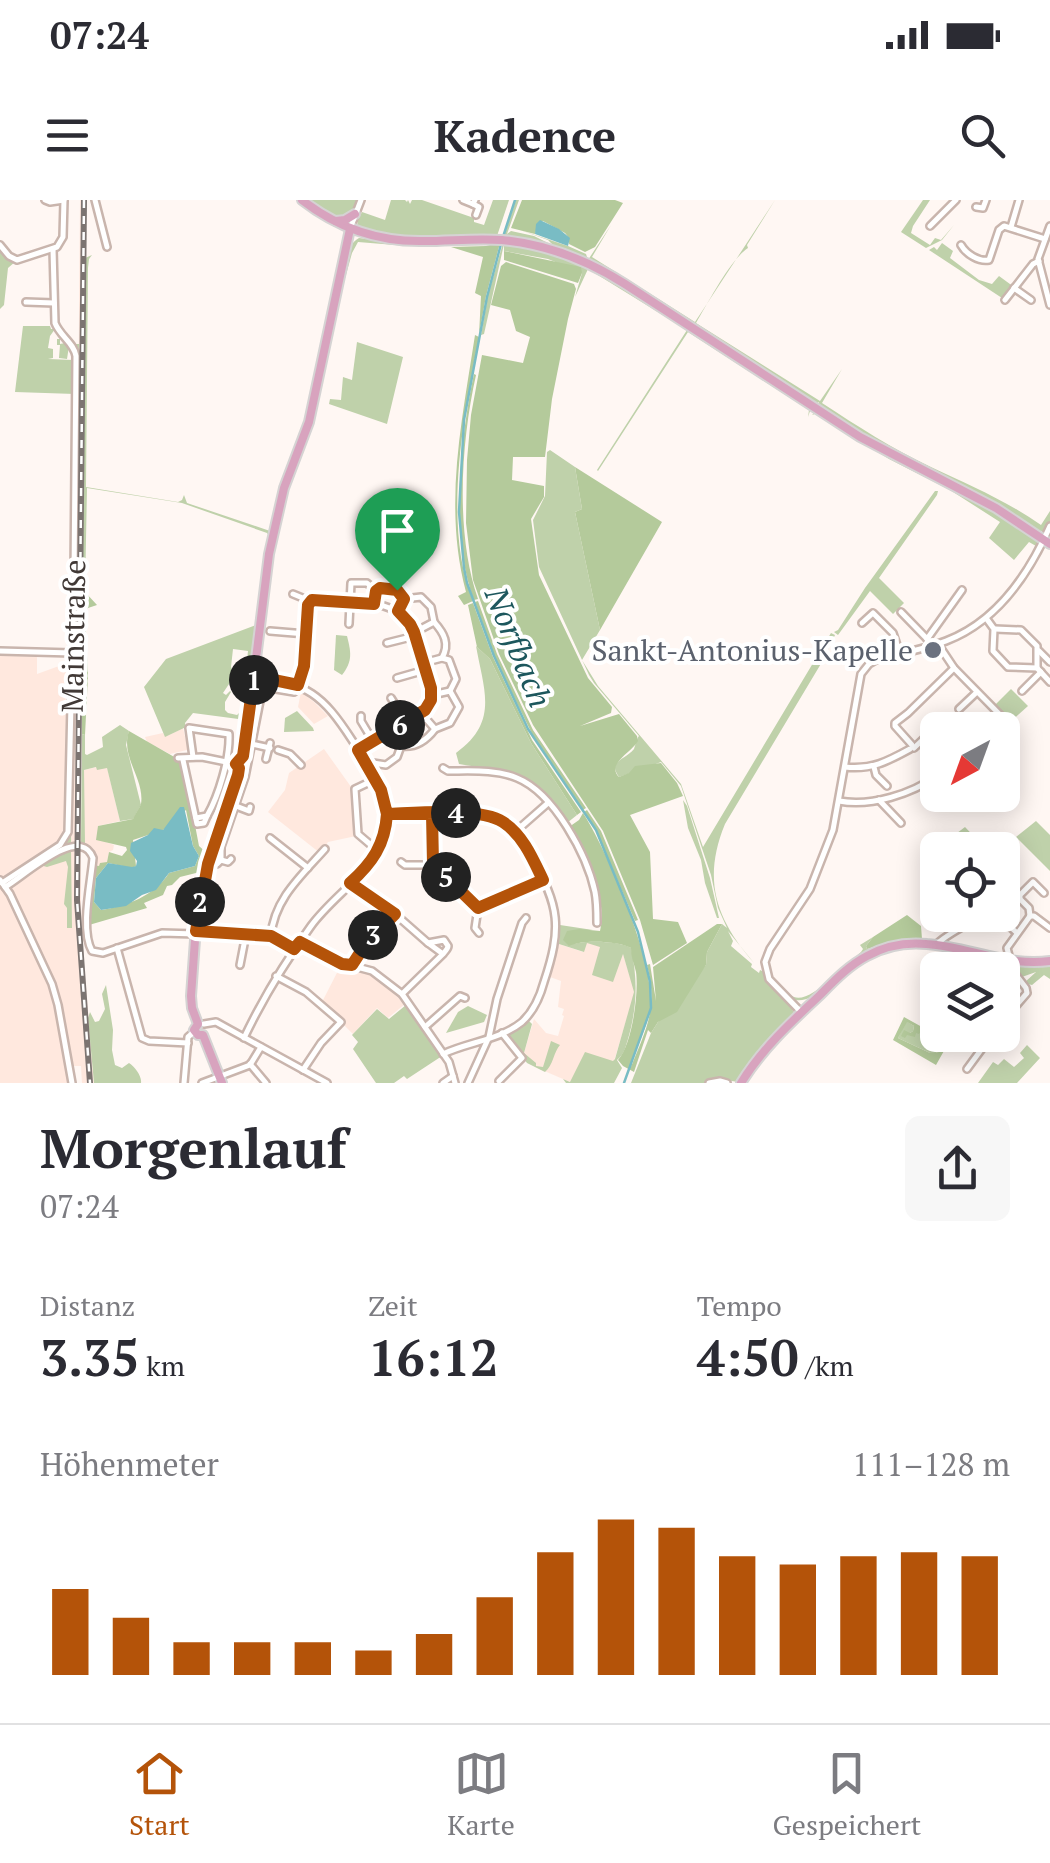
<!DOCTYPE html>
<html lang="de">
<head>
<meta charset="utf-8">
<style>
  body { margin:0; font-family:"PT Serif",serif; background:#f7f7f7; color:#2b2b33; height:100vh; display:flex; flex-direction:column; font-size:38px; white-space:nowrap }
  * { box-sizing:border-box; margin:0 }
  p { font-size:32px; color:#7c7c81 }
  .icon { flex:none; width:55px; height:55px; fill:none; stroke:currentColor; stroke-width:2; stroke-linecap:round; stroke-linejoin:round }
  .map { position:relative; height:883px; overflow:hidden }
  .panel { display:flex; flex-direction:column; background:#fff; flex:1 }
  .panel>* { flex:none }
  .needle { width:65px; rotate:221deg }
  .controls { position:absolute; left:920px; top:512px; display:grid; gap:20px }
  .controls a { display:grid; place-items:center; width:100px; height:100px; border-radius:15px; background:#fff; box-shadow:0 5px 25px #0003; font-size:50px }
  .pin { position:absolute; display:grid; place-items:center; width:85px; height:85px; color:#fff; margin:-102px -42px; border-radius:50% 50% 50% 0; rotate:-45deg; box-shadow:0 0 10px #0007 }
  .pin .icon { rotate:45deg }
  .km { position:absolute; width:50px; height:50px; margin:-25px; border-radius:50%; background:#222; color:#fff; font-size:28px; line-height:50px; text-align:center }
  .round { display:grid; place-items:center; flex:none; width:105px; height:105px; border-radius:15px; background:#f7f7f7 }
  .overview { display:flex; align-items:center; justify-content:space-between; height:170px; padding:0 40px }
  h1 { font-size:55px; font-weight:800; line-height:75px }
  .stats { display:grid; grid-template-columns:repeat(3,1fr); gap:15px; height:170px; padding:10px 40px }
  .stats div { display:grid; align-content:center }
  .stats b { font-size:50px; font-weight:800 }
  .stats small { font-size:28px; font-weight:400 }
  .stats p { font-size:28px }
  .chart { height:280px; padding:20px 40px }
  .chart p { display:flex; justify-content:space-between }
  .chart svg { width:100%; height:180px; margin-top:10px; stroke:#b45309; stroke-width:6 }
  .status { display:flex; justify-content:space-between; align-items:center; height:70px; padding:0 50px; background:#fff; direction:ltr }
  .status svg { height:28px; fill:currentColor }
  header { display:flex; justify-content:space-between; align-items:center; height:130px; padding:0 40px; background:#fff; font-size:45px; font-weight:800 }
  .dock { display:flex; justify-content:space-around; align-items:center; height:140px; border-top:2px solid #e1e1e2; background:#fff; font-size:28px; color:#7c7c81 }
  .dock a { display:grid; justify-items:center; gap:5px }
  .dock .active { color:#b45309 }
  .map>svg:first-child { display:block }
</style>
</head>
<body>
<div class="status"><b>07:24</b><svg viewBox="0 0 49 12"><path d="M0 12V9h3v3zM5 12V6h3v6zM10 12V3h3v9zM15 12V0h3v12zM26 1h20v11H26zM47 4h2v5h-2z"/></svg></div>
<header><svg class="icon" aria-label="menu" viewBox="0 0 24 24"><path d="M4 6h16M4 12h16M4 18h16"/></svg>Kadence<svg class="icon" aria-label="search" viewBox="0 0 24 24"><circle cx="10" cy="10" r="6"/><path d="M15 15l6 6"/></svg></header>
<div class="map">
<svg width="1050" height="883" viewBox="0 0 1050 883">
  <rect width="100%" height="100%" fill="#fff7f3"/>
  <g fill="#ffe8de">
    <path d="M80,0H86L81,406V703L83,750L94,883H82L81,866H72L75,883H0V452L37,453V474L59,466L60,462H66L67,454L70,455L67,595V639L70,648L71,641L76,455Z"/>
    <path d="M301,492L314,502L328,516L314,524L298,507Z"/>
    <path d="M183,528L186,541H189L191,549L170,554L147,542L145,537L163,533L165,536L169,535Z"/>
    <path d="M324,549L354,591L356,636L328,642L320,653L268,612L285,590L289,573Z"/>
    <path d="M97,567H107L120,621L98,626L103,641L114,645L113,650L109,652L107,662L99,666L94,665L93,652L85,643L83,626L84,570Z"/>
    <path d="M587,742L623,754L635,792L614,861L570,882L535,867L524,853L534,819L546,833L558,836L564,816L562,815L564,809L558,807L561,781L550,777L559,744L583,752Z"/>
    <path d="M341,765L367,771L377,778L405,804L388,818L377,808L353,834L344,825V821L322,802Z"/>
  </g>
  <g fill="#bfd1aa">
    <path d="M306,0H357L352,13L344,19L334,17Z"/>
    <path d="M391,0H405L407,2L408,0L410,4L412,0H422L474,18V22L484,25L493,0H509L497,36C448,32 407,48 357,26L361,5H363L358,20L362,12L385,20Z"/>
    <path d="M516,0H519L507,34L511,31L534,36L554,46L548,40L520,30L568,46L586,54L588,60L611,25L592,57L695,122L775,0L747,45L748,48C730,60 708,103 696,123L820,201L842,169L822,203C857,226 893,249 931,267C967,284 1007,301 1041,325L1050,311V322L1045,331H1038L1017,318L890,252L818,207L819,202L816,204L613,74L513,37L504,36Z"/>
    <path d="M923,0H930L913,26L911,33L930,45L935,38L941,40L954,25L942,40L926,48L901,32Z"/>
    <path d="M359,38L392,42H493L490,45L407,46L358,42L352,53L344,82H341C344,67 345,46 359,38Z"/>
    <path d="M503,43C541,48 573,60 608,76L811,208L808,217L809,210L688,132L598,271L597,270L687,130L588,69L575,97L582,73L548,59L504,51V44L484,134L481,135L488,95Z"/>
    <path d="M942,43L953,51L950,58L979,80L992,84L999,76L1014,87L1002,98L929,50L934,47L937,50Z"/>
    <path d="M0,49L9,58L16,61L8,68L4,105L0,109Z"/>
    <path d="M92,55L89,59L88,68L86,287L178,302L182,300L184,295L187,303L270,331L281,287L291,259H293L273,330L269,332L271,334L251,472H236L237,468L246,469L248,451L233,449L231,467L235,475L223,493L226,495L230,491L231,492L225,502V510L228,513L237,515L240,512L242,495L231,488L239,476L249,478L251,481L247,515H241L246,520L193,513L185,523L186,527L165,537L144,487L166,459L256,425L269,336L267,333L182,303L87,288L85,392L84,405L81,406L85,58Z"/>
    <path d="M23,126H50L51,129H55L50,136L48,148L53,149V158L48,159L74,160L73,152L69,146L67,159L59,158L60,145H57V139H60V144L65,143L56,132L75,153V194L15,192Z"/>
    <path d="M357,142L403,157L387,224L329,204L330,199L341,200L343,177L352,180Z"/>
    <path d="M73,144H79L71,644L64,646L38,663C51,653 66,646 69,629L78,156Z"/>
    <path d="M816,211L997,311L1039,339L1040,342L1036,346L1029,342L1014,360L989,338L1000,322L950,290L889,259L815,214L812,215Z"/>
    <path d="M550,250L575,267L582,309L575,312L600,430L582,460L598,486L681,584L703,647L831,433L835,435L822,462L725,624C702,680 716,719 754,763L728,731L733,741L731,746L752,764L751,767L759,773L760,770L764,772L794,812L738,882L720,879L707,883H631L651,833L658,822L706,765L707,752L722,724L727,728L718,708L711,675L681,586L661,562L625,575L619,577C607,561 625,560 634,549C635,546 638,536 639,536L594,483L589,475L539,367L533,320L545,296L547,252Z"/>
    <path d="M935,291H938L937,295L879,378L904,403L893,414L870,391L838,435L834,432L838,430L865,388Z"/>
    <path d="M336,435L347,436C351,452 353,461 342,475L334,470Z"/>
    <path d="M476,446L490,459L531,543L577,615L567,623C565,615 560,610 554,603C525,567 500,571 459,564L456,553C499,522 484,491 476,446Z"/>
    <path d="M1011,489L1028,506L1010,522L994,506Z"/>
    <path d="M297,511L313,528L314,531L284,532L285,518Z"/>
    <path d="M120,525L129,531L126,545L141,605L133,619L120,621L107,568L97,570L96,567L84,570L85,643H81L82,534L85,535V554L87,555L103,547L102,537Z"/>
    <path d="M683,600L687,606L710,678L719,718H717L705,683L701,660L688,628Z"/>
    <path d="M1036,621L1050,635V671L1016,637Z"/>
    <path d="M965,627L987,650H938L937,657L932,652Z"/>
    <path d="M67,648H71L72,728H67V708L64,704L68,667L66,661L47,667L40,665Z"/>
    <path d="M827,652L811,694L769,758L770,774C776,782 785,793 794,797C811,804 847,763 861,752L863,749L860,745L873,737L866,746L867,749L907,739L937,741L866,752L851,764H846C834,779 816,803 795,800C786,792 772,783 767,772C761,752 804,700 814,682C820,672 823,662 827,652Z"/>
    <path d="M560,725L593,730H583L574,744C586,740 621,741 631,748C638,780 637,808 628,839C625,848 625,853 617,860L622,868L614,883H566L563,879L570,882L585,852L613,861L615,859L634,792L623,754L613,782L592,775L600,747L587,743L584,752L559,744Z"/>
    <path d="M1050,765V779L1044,775L1032,785L1024,783L1036,772L1019,778L1015,769L1017,766Z"/>
    <path d="M106,785L113,830L112,850L115,865L122,868L129,863C135,867 142,876 141,883H94L88,818L90,812L95,822L99,821L105,809L102,794Z"/>
    <path d="M406,805L442,856L407,879L404,876L394,883H376L353,849L358,842L352,835L377,809L389,819Z"/>
    <path d="M468,806L487,815L484,822L446,833L458,812Z"/>
    <path d="M528,820L532,824L524,853L536,863V866L543,867L551,841L560,845C554,851 553,866 545,872L527,863L506,835Z"/>
    <path d="M906,821L914,826L913,831L907,835L921,830L942,845L935,854L930,853L898,838Z"/>
    <path d="M1027,845L1040,858L1017,883H978L993,862L998,865L1004,859L1014,867L1024,858L1020,853Z"/>
  </g>
  <g fill="#b4ca9b" fill-rule="evenodd">
    <path d="M522,0H615L623,3L595,47L585,52L569,44V38L565,33L543,21H540L535,34L511,28Z"/>
    <path d="M498,43H500L486,96L479,135L481,96L475,93L483,57L451,47L486,46Z"/>
    <path d="M504,51L581,67L582,73L578,83L504,60Z"/>
    <path d="M506,62L574,84L576,89L568,119L552,199L545,257H513L512,280L544,286V297L531,319L539,375L588,478L612,507L611,513L580,526L619,514L637,536L638,541C631,553 606,564 619,577L629,573L635,566L661,563L677,583L683,596L630,615L650,652L653,719L678,722L687,743L653,765L640,720L603,631L533,525L499,454L473,380L466,323L467,260L471,215L482,155L523,163L530,137L516,131L510,110L491,105L501,66Z"/>
    <path d="M475,135L479,137C464,214 442,325 473,401L464,405L458,396L466,392C443,306 462,221 475,135Z"/>
    <path d="M474,174L476,175C461,242 455,333 478,399L474,400C450,338 460,239 474,174Z"/>
    <path d="M575,267L662,322L600,430L575,312L582,309Z"/>
    <path d="M85,392L97,405L85,409L88,476L85,535L82,534L81,406L84,405Z"/>
    <path d="M478,401L497,454L533,530L586,608L583,610L535,540L494,456L475,402Z"/>
    <path d="M473,403L493,457L532,540L581,612L577,615L531,543L490,459L477,447L468,405Z"/>
    <path d="M129,531L183,562L199,646L209,655L204,671L180,677L172,685L167,686L163,695L144,703L147,708L89,725L94,665L99,666L100,663L107,662L109,652L122,656L127,650L126,647L96,640L98,626L133,619C134,616 140,607 141,604C145,579 120,557 129,531ZM186,610L193,646L199,656L195,666L169,673C154,696 127,706 101,710L94,702L96,678L108,663L132,668L136,666L133,640L163,630Z"/>
    <path d="M587,610L601,631L638,720L635,721L596,630L584,612Z"/>
    <path d="M583,613C607,650 657,766 650,809C647,829 635,848 631,867C647,827 658,808 647,765L650,764L656,801L653,767L717,724H722L707,752L706,765L677,812L658,822L651,833L648,830L634,872L623,866L618,860C632,845 639,793 636,772C634,763 631,758 631,748C620,741 582,739 569,746L563,740L567,731L579,729L600,731C608,696 586,661 573,631L569,627L579,620Z"/>
    <path d="M907,715L921,726L922,739L893,741L867,749L866,746L873,737Z"/>
    <path d="M904,817L949,842L936,865L893,840ZM907,822L914,826L913,831L910,833L904,830L901,836L905,838L907,835L915,837L916,833L919,834L922,830L927,833L926,837L931,844L942,845L939,852L930,853L898,838Z"/>
  </g>
  <g fill="#79bcc4">
    <path d="M540,20L559,29L570,38L568,46L535,34L536,24Z"/>
    <path d="M180,607H184L193,646L199,656L195,666L169,673L156,690L142,695L126,706L101,710L94,702L96,678L108,663L132,667L136,666L137,661L130,651L131,643L148,635L154,628L163,630Z"/>
  </g>
  <g fill="none" stroke-linecap="round" stroke-linejoin="round">
    <g stroke="#79bcc4" stroke-width="2.5">
      <path d="M503,37L515,0"/>
      <path d="M501,44L487,97L464,220L459,312L464,368L467,383L494,456L528,529L596,630L638,732L650,782L651,808L624,883"/>
    </g>
    <defs>
      <g id="minor">
        <path d="M45,0L50,2L64,0"/>
        <path d="M95,0L107,47"/>
        <path d="M463,0L473,4L475,0"/>
        <path d="M473,4L479,7L476,15"/>
        <path d="M976,7L983,8L986,0"/>
        <path d="M351,26L361,0"/>
        <path d="M930,26L956,0"/>
        <path d="M1050,26L1038,59L1050,105"/>
        <path d="M1011,27L1019,0"/>
        <path d="M0,45L9,56L17,60L57,47L63,37L64,0"/>
        <path d="M961,45C966,54 979,62 989,60L999,30L1004,26L1045,39"/>
        <path d="M1014,88L1031,100"/>
        <path d="M1005,100L1033,64L1039,61"/>
        <path d="M26,102L54,103"/>
        <path d="M293,394L310,401"/>
        <path d="M374,403L376,391L382,387L399,391L404,399"/>
        <path d="M398,411L404,399L421,397L431,407L434,422"/>
        <path d="M901,412L933,445"/>
        <path d="M986,418L994,429L993,451L1008,467L1037,468L1050,482"/>
        <path d="M862,423L873,413L893,433L900,454"/>
        <path d="M349,424L351,383H367L376,391"/>
        <path d="M995,429L1021,430L1037,446V468"/>
        <path d="M270,431L306,434"/>
        <path d="M415,432L434,422C444,433 450,444 442,458"/>
        <path d="M927,439L962,390"/>
        <path d="M387,443L415,436"/>
        <path d="M938,444L954,468L1010,525L1002,531"/>
        <path d="M0,451L72,453"/>
        <path d="M1039,451L1050,462"/>
        <path d="M423,463L442,458L449,460L456,479L450,491"/>
        <path d="M397,478L425,470"/>
        <path d="M298,485L304,466L309,405L313,399L381,405L398,411L409,424L413,432L431,488V500L421,512L358,550"/>
        <path d="M1022,491L1041,472"/>
        <path d="M432,495L450,491L459,507L450,523L435,529"/>
        <path d="M391,498L406,522"/>
        <path d="M959,509L977,492"/>
        <path d="M361,516V521L373,541"/>
        <path d="M252,544L270,548"/>
        <path d="M912,545L895,526V523L908,513L954,468"/>
        <path d="M401,546C415,548 426,541 435,529L421,513"/>
        <path d="M914,548L935,528"/>
        <path d="M278,550L290,554L301,565"/>
        <path d="M193,557L189,528L229,534C230,558 219,595 207,616L196,618"/>
        <path d="M178,558L202,557L236,564"/>
        <path d="M266,559L270,543"/>
        <path d="M183,560L197,624L204,623L207,616"/>
        <path d="M368,566L373,563L386,565L397,557L401,546L391,530"/>
        <path d="M845,567C872,570 888,561 910,549"/>
        <path d="M874,567L876,575L887,586"/>
        <path d="M443,568L448,571C470,571 496,569 517,578C554,593 587,655 595,692C597,702 597,713 597,723"/>
        <path d="M376,579L355,589L358,634L378,651"/>
        <path d="M879,600L901,623"/>
        <path d="M839,601C871,607 912,594 938,575"/>
        <path d="M236,606L249,611L250,607"/>
        <path d="M387,614C417,614 477,606 502,621C516,630 524,643 531,657C560,706 562,728 544,782C540,797 534,811 522,822C500,840 468,842 443,854"/>
        <path d="M433,614V665"/>
        <path d="M515,632L548,603"/>
        <path d="M270,638L308,668"/>
        <path d="M221,660V647L245,577L261,496L270,488L294,492L301,486"/>
        <path d="M401,662L405,665H433L478,708L475,728L479,733"/>
        <path d="M211,664H217L221,660L228,662L231,659"/>
        <path d="M0,680L10,694L52,784L58,805L72,883"/>
        <path d="M2,683L60,645L68,632L74,375L76,156C74,143 60,136 55,123L53,49"/>
        <path d="M351,684L395,714L428,743"/>
        <path d="M5,687C23,677 80,623 93,658C91,682 80,730 92,751L103,753L162,733L196,734"/>
        <path d="M478,708L543,680"/>
        <path d="M936,709L938,711"/>
        <path d="M940,715H941"/>
        <path d="M997,715L1017,733"/>
        <path d="M1030,716L1029,708L1020,699V695L1033,682L1044,693"/>
        <path d="M1030,716H1034L1050,728"/>
        <path d="M196,731L271,736L294,749"/>
        <path d="M271,736C274,699 302,675 325,649"/>
        <path d="M300,741L342,763L372,771L402,794L449,862L455,883"/>
        <path d="M936,745C946,734 969,724 983,715"/>
        <path d="M117,748L142,838L149,841L188,843"/>
        <path d="M240,765L246,734"/>
        <path d="M352,765L367,742L395,715"/>
        <path d="M276,776L306,792L341,822L321,843L303,870"/>
        <path d="M402,794L443,754C445,751 448,749 448,746L444,740L428,743L443,754"/>
        <path d="M801,812L769,779L765,762L770,749L810,689L833,630L861,474L869,464L876,460C899,453 923,450 946,441C996,422 1029,374 1050,326"/>
        <path d="M1002,822L1027,793L1026,788L1013,771L1007,748L1030,716"/>
        <path d="M204,824L216,822L327,883"/>
        <path d="M425,827L460,796L465,798"/>
        <path d="M244,838C263,798 285,762 311,726C337,690 387,665 387,616C387,588 366,562 352,540C322,494 308,484 254,476"/>
        <path d="M250,864L266,883"/>
        <path d="M967,869L992,835"/>
        <path d="M499,881L522,858L502,833"/>
        <path d="M184,883L188,837L195,831"/>
        <path d="M202,883L250,865L261,847"/>
        <path d="M443,883L453,876"/>
        <path d="M468,883L489,837L497,799L522,723L526,718"/>
        <path d="M709,883L720,881L727,883"/>
      </g>
      <g id="major">
        <path d="M302,0C338,28 378,42 424,41C450,41 476,38 502,40C546,44 587,60 625,84L860,237L996,308L1050,344"/>
        <path d="M336,21L345,20L355,14"/>
        <path d="M222,883L203,835H198L194,830L198,824L192,808L191,796L196,726L205,678L241,566L240,563L243,556L247,531L269,354L284,288L309,222L350,29"/>
        <path d="M741,883C762,849 790,823 819,796C834,781 848,766 867,756C885,746 906,742 927,744C969,747 1007,767 1050,761"/>
      </g>
    </defs>
    <use href="#minor" stroke="#c9b5ad" stroke-width="10"/>
    <use href="#major" stroke="#d5d3d3" stroke-width="12"/>
    <use href="#minor" stroke="#fff" stroke-width="5"/>
    <use href="#major" stroke="#d8a3be" stroke-width="8"/>
    <defs>
      <path id="rail" d="M84,0L77,700L90,883"/>
    </defs>
    <use href="#rail" stroke="#7c7471" stroke-width="6"/>
    <use href="#rail" stroke="#fff" stroke-width="2.5" stroke-dasharray="8" stroke-linecap="butt"/>
  </g>
  <g fill="none" stroke-linecap="round" stroke-linejoin="round">
    <defs>
      <path id="route" d="M397,390L380,388L376,391L374,404L312,400L308,405L304,466L298,485L254,476L243,556L236,564L239,568L238,575L208,664L196,731L271,736L294,749L300,742L342,764L352,765L367,742L395,714L350,683C372,663 385,645 387,614C416,613 480,607 503,622C523,635 533,659 543,680L478,708L433,664L432,614H387L381,590L358,550L425,510L431,500V488L414,432L410,424L398,411L404,399L397,390"/>
    </defs>
    <use href="#route" stroke="#fff" stroke-width="20"/>
    <use href="#route" stroke="#b45309" stroke-width="12"/>
  </g>
  <circle fill="#6b7280" stroke="#fff" stroke-width="4" cx="933" cy="450" r="10"/>
  <g text-anchor="middle" dominant-baseline="central" stroke-width="8" stroke-linejoin="round" paint-order="stroke">
    <g font-size="30" fill="#413936" stroke="#fff">
      <text transform="translate(73 436) rotate(-89)">Mainstraße</text>
    </g>
    <g font-size="30" fill="#5b616d" stroke="#fff" text-anchor="end">
      <text x="913" y="450">Sankt-Antonius-Kapelle</text>
    </g>
    <g font-size="32" font-style="italic" fill="#1d575d" stroke="#fff">
      <text transform="translate(519 447) rotate(68)">Norfbach</text>
    </g>
  </g>
</svg>
<div class="controls">
<a><svg class="needle" viewBox="-14 -14 28 28"><path d="M0-13l5 13h-10z" fill="#e53935"/><path d="M0 13l5-13h-10z" fill="#7c7c81"/></svg></a>
<a><svg class="icon" aria-label="locate" viewBox="0 0 24 24"><circle cx="12" cy="12" r="6"/><path d="M12 2v4M12 18v4M2 12h4M18 12h4"/></svg></a>
<a><svg class="icon" aria-label="layers" viewBox="0 0 24 24"><path d="M12 4l9 5-9 5-9-5zM3 14l9 5 9-5"/></svg></a>
</div>
<div class="pin" style="left:397px;top:390px;background:#1e9e55"><svg class="icon" aria-label="arrive" viewBox="0 0 24 24"><path d="M6 21V4h12l-3 4 3 4H6"/></svg></div>
<b class="km" style="left:254px;top:480px">1</b>
<b class="km" style="left:200px;top:702px">2</b>
<b class="km" style="left:373px;top:735px">3</b>
<b class="km" style="left:456px;top:613px">4</b>
<b class="km" style="left:446px;top:677px">5</b>
<b class="km" style="left:400px;top:525px">6</b>
</div>
<section class="panel">
<div class="overview"><div><h1>Morgenlauf</h1><p>07:24</p></div><a class="round"><svg class="icon" aria-label="share" viewBox="0 0 24 24"><path d="M12 15V3M7 8l5-5 5 5M5 13v7h14v-7"/></svg></a></div>
<div class="stats">
<div><p>Distanz</p><b>3.35<small> km</small></b></div>
<div><p>Zeit</p><b>16:12</b></div>
<div><p>Tempo</p><b>4:50<small> /km</small></b></div>
</div>
<div class="chart"><p><span>Höhenmeter</span>111–128 m</p>
<svg viewBox="0 0 160 44" preserveAspectRatio="none"><path d="M5 44V23M15 44V30M25 44V36M35 44V36M45 44V36M55 44V38M65 44V34M75 44V25M85 44V14M95 44V6M105 44V8M115 44V15M125 44V17M135 44V15M145 44V14M155 44V15"/></svg>
</div>
</section>
<nav class="dock">
<a class="active"><svg class="icon" aria-label="home" viewBox="0 0 24 24"><path d="M3 11l9-7 9 7M6 9v11h12V9"/></svg>Start</a>
<a><svg class="icon" aria-label="map" viewBox="0 0 24 24"><path d="M3 6l6-2 6 2 6-2v14l-6 2-6-2-6 2zM9 4v14M15 6v14"/></svg>Karte</a>
<a><svg class="icon" aria-label="saved" viewBox="0 0 24 24"><path d="M7 4h10v16l-5-4-5 4z"/></svg>Gespeichert</a>
</nav>
</body>
</html>
